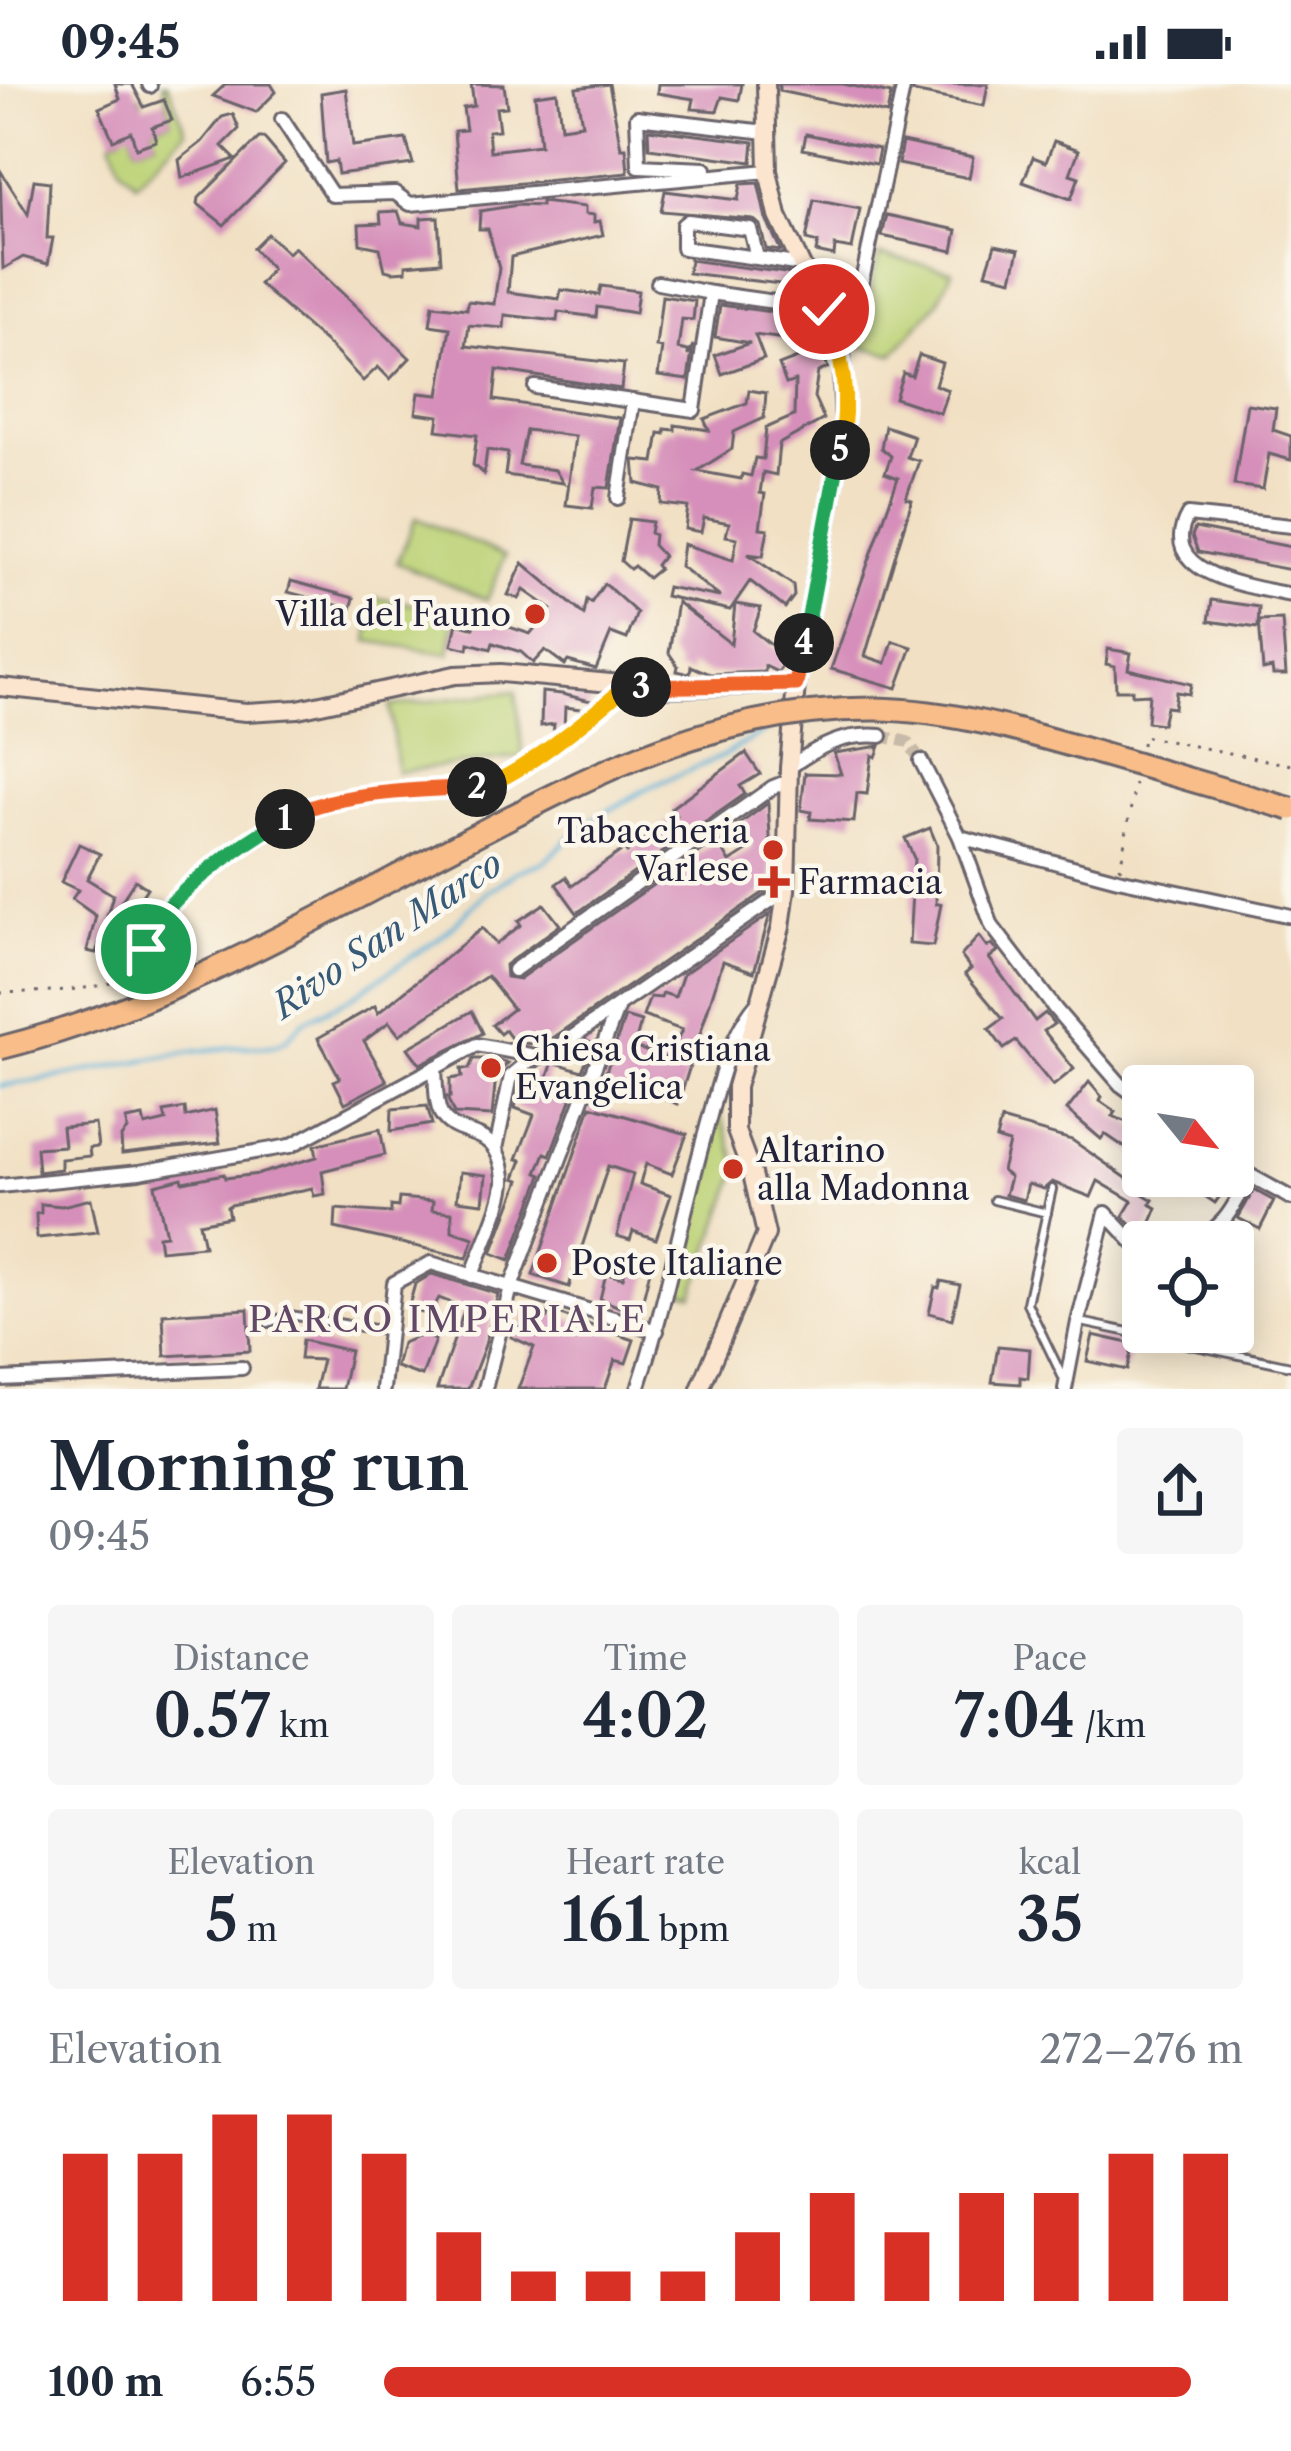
<!DOCTYPE html>
<html lang="en">
<head>
<meta charset="utf-8">
<style>
  body { margin:0; font-family:"Libre Caslon Text",serif; background:#f6f6f7; color:#1f2937; height:100vh; display:flex; flex-direction:column; font-size:45px; white-space:nowrap }
  * { box-sizing:border-box; margin:0 }
  p { font-size:39px; color:#747a83 }
  .icon { flex:none; width:66px; height:66px; fill:none; stroke:currentColor; stroke-width:2; stroke-linecap:round; stroke-linejoin:round }
  .map { position:relative; height:1305px; overflow:hidden }
  .details { display:flex; flex-direction:column; background:#fff; flex:1 }
  .details>* { flex:none }
  .needle { width:78px; rotate:120deg }
  .fabs { position:absolute; left:1122px; top:981px; display:grid; gap:24px }
  .fabs a { display:grid; place-items:center; width:132px; height:132px; border-radius:12px; background:#fff; box-shadow:0 6px 30px #0003; font-size:60px }
  .pin { position:absolute; display:grid; place-items:center; width:102px; height:102px; color:#fff; margin:-51px; border:6px solid #fff; border-radius:50%; box-shadow:0 3px 12px #0007 }
  .km { position:absolute; width:60px; height:60px; margin:-30px; border-radius:50%; background:#222; color:#fff; font-size:33px; line-height:60px; text-align:center }
  .round { display:grid; place-items:center; flex:none; width:126px; height:126px; border-radius:12px; background:#f6f6f7 }
  .headline { display:flex; align-items:center; justify-content:space-between; height:204px; padding:0 48px }
  h1 { font-size:66px; font-weight:600; line-height:90px }
  .stats { display:grid; grid-template-columns:repeat(3,1fr); gap:18px; height:204px; padding:12px 48px }
  .stats div { display:grid; align-content:center; border-radius:12px; background:#f6f6f7; text-align:center }
  .stats b { font-size:60px; font-weight:600 }
  .stats small { font-size:33px; font-weight:400 }
  .stats p { font-size:33px }
  .chart { height:336px; padding:24px 48px }
  .chart p { display:flex; justify-content:space-between }
  .chart svg { width:100%; height:216px; margin-top:12px; stroke:#d93025; stroke-width:6 }
  ul { padding:0 48px; list-style:none; font-size:39px }
  li { display:grid; grid-template-columns:192px 144px 1fr; align-items:center; height:90px }
  li i { height:30px; border-radius:15px; background:#d93025 }
  .status { display:flex; justify-content:space-between; align-items:center; height:84px; padding:0 60px; background:#fff; direction:ltr }
  .status svg { height:33px; fill:currentColor }
  .map>svg:first-child { display:block }
</style>
</head>
<body>
<div class="status"><b>09:45</b><svg viewBox="0 0 49 12"><path d="M0 12V9h3v3zM5 12V6h3v6zM10 12V3h3v9zM15 12V0h3v12zM26 1h20v11H26zM47 4h2v5h-2z"/></svg></div>
<div class="map">
<svg width="1291" height="1305" viewBox="0 0 1291 1305">
  <rect width="100%" height="100%" fill="#fbf7ec"/>
  <filter id="ink" filterUnits="userSpaceOnUse"><feTurbulence type="fractalNoise" baseFrequency=".00833" numOctaves="2"/><feDisplacementMap in="SourceGraphic" scale="24" xChannelSelector="R" yChannelSelector="G"/><feConvolveMatrix kernelMatrix="1 2 1 2 8 2 1 2 1" color-interpolation-filters="sRGB"/></filter>
  <filter id="wash" filterUnits="userSpaceOnUse"><feTurbulence type="fractalNoise" baseFrequency=".004" numOctaves="4" result="noise"/><feDisplacementMap in="SourceGraphic" scale="48" xChannelSelector="R" yChannelSelector="G"/><feGaussianBlur stdDeviation="2.7" result="paint"/><feColorMatrix in="noise" values="0 0 0 0 0 0 0 0 0 0 0 0 0 0 0 0 0 1.4 0 .05"/><feComposite in="paint" operator="in"/></filter>
  <g filter="url(#wash)">
    <rect width="100%" height="100%" fill="#f1e0c3"/>
    <g fill="#bcd276" stroke="#6f7a58" stroke-width="3">
      <path d="M163,0H168L186,47L136,99L121,84L111,57L122,52L118,21L139,12L142,18L124,26L136,63L156,57L152,43L171,36Z"/>
      <path d="M879,171L952,187L939,217L893,270L858,262Z"/>
      <path d="M416,434L505,472L487,516L397,479Z"/>
      <path d="M375,514L456,527L449,570L368,557Z"/>
      <path d="M516,607L523,673L397,688L390,622Z"/>
      <path d="M719,1026L739,1084L693,1211L675,1206L692,1122Z"/>
    </g>
    <g fill="none" stroke-linecap="round" stroke-linejoin="round">
      <path stroke="#59afd6" stroke-width="4.5" d="M0,1002C93,991 179,961 273,962L285,957L304,937L349,915L443,851L487,808L516,788L544,778L582,742L648,704L723,672L768,645"/>
    </g>
    <g id="blocks">
      <g fill="#d68fba">
        <path d="M115,0H132L144,23L164,16L172,36L152,43L156,57L136,64L131,48L113,56L99,24L120,15Z"/>
        <path d="M226,0H271L276,8L256,28L213,12Z"/>
        <path d="M471,0L504,1L507,23L496,24L499,46L488,47L490,67L540,61L535,11L557,8L561,43L582,40L576,4L609,0L621,64H626L628,89L459,105L454,47L466,46L463,24L474,22Z"/>
        <path d="M658,0H742L739,16L722,13L717,27L692,25L694,15L657,9Z"/>
        <path d="M779,0H843L891,10L887,30L779,7Z"/>
        <path d="M914,0H988L984,22L913,8Z"/>
        <path d="M346,5L353,62L406,55L413,80L338,90L336,77L326,79L321,9Z"/>
        <path d="M233,30L239,45L222,62L235,75L182,94L179,76L202,58L222,33Z"/>
        <path d="M648,45L754,58L752,78L649,64Z"/>
        <path d="M806,50L879,65L876,80L803,65Z"/>
        <path d="M259,54H264L285,79L224,141L198,120L199,114Z"/>
        <path d="M1054,57L1079,66L1070,90L1079,93L1071,115L1023,98L1033,73L1046,78Z"/>
        <path d="M902,58L973,73L969,94L898,80Z"/>
        <path d="M0,86L28,130L34,96L50,98L47,154H53L48,180L23,173L3,185Z"/>
        <path d="M758,99L766,135L781,167L766,165L760,141L753,135L661,127L665,107L738,116L741,100Z"/>
        <path d="M814,116L860,125L852,165L835,162L834,172L816,168L818,159L806,156Z"/>
        <path d="M541,118L585,123V130L594,131V138L600,137L603,151L511,173L508,208L559,215L561,206L599,211L601,202L638,207L635,229L597,223L596,233L558,228L557,237L505,231L504,244L469,241L466,262L624,280L621,305L497,286L494,316L620,334L609,404L595,403L592,424L566,421L575,352L526,346L519,381L555,386L563,399L505,391L508,369L487,366L484,390L473,381L477,351L437,346L439,332L416,329L419,309L439,311L450,244L430,241L433,221L467,225L468,217L494,220L499,184L488,145H479L480,127L518,121L541,122Z"/>
        <path d="M398,127L402,139L421,142V134L438,133L441,178L406,181V187L393,188L385,186L380,164L360,160L359,140L381,139L380,128Z"/>
        <path d="M887,131L957,146L953,167L882,152Z"/>
        <path d="M267,150L288,169L294,163L410,274L390,295L378,283L363,297L331,263L259,200L272,185L253,164Z"/>
        <path d="M995,161L1019,166L1012,195L986,189Z"/>
        <path d="M690,176L792,190L797,202L688,189Z"/>
        <path d="M662,212L695,217L693,236L682,235L678,265L688,267V272L693,261L688,296L658,292L662,264L656,263Z"/>
        <path d="M720,221L808,233L806,250L787,247L785,255L755,251L764,275L722,290L715,271L750,259L715,253Z"/>
        <path d="M821,265L828,284L818,288L814,313L824,335L779,360L776,391L763,388L760,409L765,410L760,444L768,445L763,472L748,470L793,501L794,512L785,524L750,497L730,526L665,512L667,503L720,513L680,482L683,460L733,476L737,454L726,452L729,439L704,434L701,448L685,445L688,423L661,420L662,406L636,399L634,376L654,378L659,349L665,350V345L675,346V341L709,346L704,335L747,319L749,306L766,309L764,334L734,348L732,365L697,387L741,395L742,390L751,392L755,374L763,375L766,344L794,332L795,297L786,300L779,281Z"/>
        <path d="M919,271L942,279L935,301L948,306L940,329L895,314L903,289L912,292Z"/>
        <path d="M1247,320L1276,324L1273,346L1291,352V376L1269,370L1263,405L1234,401Z"/>
        <path d="M885,342L914,352L907,373L919,377L906,414L912,416L865,572L886,579L893,557L912,563L897,604L831,585L898,394L885,389L891,372L881,364Z"/>
        <path d="M629,435L652,438L650,449L654,451L653,461L663,472L656,481L659,485L648,494L634,482L630,485L621,477Z"/>
        <path d="M1195,444L1291,463V486L1198,468L1192,452Z"/>
        <path d="M523,479L584,531L587,516L591,519L604,500L607,502L637,529L627,555L611,549L596,585L568,577L565,581L545,566L533,579L521,568L493,559L491,565L469,559L468,565L452,561L457,539L474,544L480,527L495,531L493,535L500,540L530,550L551,525L524,506L519,515L508,511Z"/>
        <path d="M291,497L354,514L351,525L288,508Z"/>
        <path d="M1212,516L1259,523L1258,544L1209,537Z"/>
        <path d="M677,518L731,560L735,520L761,524L753,547L788,574L778,588L765,582V588L710,590L691,582L690,590L677,587L678,582L669,569Z"/>
        <path d="M1282,536L1286,591H1273L1272,584L1263,586L1259,537Z"/>
        <path d="M1108,565L1131,569L1128,585L1191,600L1189,610L1176,608L1174,624L1166,623L1162,640L1147,638L1149,610L1132,611V606H1116L1115,582L1106,580Z"/>
        <path d="M542,608L562,610L591,617L588,626L565,623L564,644L553,652L554,640L541,642Z"/>
        <path d="M880,662L876,673L872,671L867,710L857,709L854,738L810,735L811,728L801,726L805,689L841,690L834,669Z"/>
        <path d="M746,669L760,690L740,702L745,710L577,829L556,800L566,793L572,802L624,765L627,769L676,731L671,724Z"/>
        <path d="M768,719L773,802L550,956L540,959L537,955L530,960L513,957L505,946L500,950L492,941L513,925L487,892L399,951L389,938L364,957L387,997L345,1019L334,997L340,994L318,954L375,922L378,929L482,844L496,860L521,841L518,837L544,820L560,841L505,881L506,893L519,895L717,756L730,778L753,763L737,742Z"/>
        <path d="M930,744L937,761L936,820H941L933,862L909,860L914,774L905,754Z"/>
        <path d="M79,760L100,770L87,795L113,811L103,846L135,796L147,804L128,833L145,842L134,864L129,862L125,870L99,860L96,869L87,867L96,832L72,815L78,806L61,798Z"/>
        <path d="M770,830L754,888L723,877L678,1020L639,1006L637,1014L602,999L625,933L641,938L634,963L669,975L682,946L643,932L650,913L661,914L663,909L675,913L683,890Z"/>
        <path d="M979,852L987,863L992,860L998,867L989,874L1035,937L1045,929L1054,940L1044,947L1074,985L1053,1002L1016,957L1004,965L989,945L1003,935L965,890L971,885L961,872Z"/>
        <path d="M472,927L483,949L420,980L408,964Z"/>
        <path d="M586,956L593,959L582,987L553,978L544,1003L572,1013L550,1071L545,1069L537,1089L542,1091L510,1176L492,1169L520,1096L515,1094L522,1076L517,1075L534,1031L515,1024L521,998L531,989L537,991L534,987L540,981L560,974Z"/>
        <path d="M495,975L508,979L496,991L492,1032L454,1030L447,1013H450V995L462,993L461,985H469L473,975Z"/>
        <path d="M1089,998L1102,1013L1100,1017L1116,1028L1113,1032L1143,1046V1076L1105,1050L1101,1055L1067,1026Z"/>
        <path d="M427,1022L432,1040L391,1047L392,1025Z"/>
        <path d="M591,1022L687,1050L672,1090L646,1080L642,1092L640,1100L671,1111L656,1155L633,1147L630,1156L617,1152L633,1090L608,1082L569,1203L533,1191Z"/>
        <path d="M185,1024L186,1033L215,1026L220,1059L122,1070L121,1053L127,1046L126,1036L143,1033L145,1042L166,1037L164,1028Z"/>
        <path d="M1001,1036L1072,1056L1135,1100L1133,1104L1153,1116L1150,1120L1157,1124L1144,1154L1123,1132L1132,1117L1098,1097L1091,1113L1052,1098L1044,1105L1028,1100L1024,1116L1005,1111L1010,1093L1002,1087L1009,1059L996,1055Z"/>
        <path d="M95,1040L98,1063L89,1064L90,1072L61,1075V1085L38,1088L36,1064L64,1062L62,1043Z"/>
        <path d="M380,1045L385,1071L322,1087L325,1110L314,1112L312,1104L230,1121L227,1123L229,1133L199,1139L204,1162L160,1166L158,1152L166,1151L155,1101L182,1094L183,1098L224,1090L225,1094L259,1090L317,1073L315,1061Z"/>
        <path d="M460,1088L486,1091L483,1119L457,1116Z"/>
        <path d="M1175,1092H1229L1233,1094L1215,1119Z"/>
        <path d="M1254,1106L1274,1117L1260,1145L1238,1134Z"/>
        <path d="M399,1114L433,1117L432,1126L452,1128V1147L474,1154L467,1174L335,1144L336,1125L391,1129V1122L398,1123Z"/>
        <path d="M91,1115L98,1148L37,1154L36,1130L41,1129V1120L62,1122Z"/>
        <path d="M629,1172L652,1178L639,1231L600,1215L606,1190L623,1194Z"/>
        <path d="M432,1190L498,1210L485,1261L468,1305H437L465,1224L439,1214L429,1231L408,1225L415,1200Z"/>
        <path d="M941,1197L960,1201L952,1235L929,1229L935,1203L939,1204Z"/>
        <path d="M248,1225L250,1267L165,1272L163,1230Z"/>
        <path d="M528,1226L547,1234L549,1227L634,1256L626,1279L615,1276L605,1305H518L534,1263L511,1253L515,1242L521,1244Z"/>
        <path d="M422,1251L435,1256L422,1292L396,1283L402,1259Z"/>
        <path d="M1093,1251L1133,1260L1127,1286L1087,1277Z"/>
        <path d="M302,1256L350,1267L342,1305H315L322,1276L300,1275Z"/>
        <path d="M998,1262L1030,1265L1028,1294L1020,1293V1300L992,1298Z"/>
      </g>
    </g>
  </g>
  <g filter="url(#ink)">
    <use href="#blocks" fill-opacity="0" stroke="#6a646b" stroke-width="3"/>
    <g fill="none" stroke-linecap="round" stroke-linejoin="round">
      <path stroke="#c8baa8" stroke-width="12" stroke-dasharray="12 6" stroke-linecap="butt" d="M881,652L908,658L921,677"/>
      <defs>
        <g id="lane">
          <path d="M1052,1105L1027,1219L1064,1296"/>
          <path d="M994,1116L1047,1129"/>
          <path d="M1081,1238L1291,1282"/>
          <path d="M268,1239L290,1231L385,1247"/>
        </g>
        <g id="street">
          <path d="M149,0L150,2"/>
          <path d="M282,35L332,111L395,109L410,120L768,87"/>
          <path d="M705,85L639,82L637,33L766,48"/>
          <path d="M757,174L683,164V141L688,137L750,145L757,174L801,181"/>
          <path d="M658,199L711,209"/>
          <path d="M841,264L850,253L904,0"/>
          <path d="M535,303L694,326L711,209L824,225"/>
          <path d="M618,414L633,317"/>
          <path d="M1291,442L1188,431C1154,490 1252,503 1291,511"/>
          <path d="M921,677L960,753L992,842L1056,926L1121,1001L1143,1017"/>
          <path d="M789,684C818,662 844,649 881,652"/>
          <path d="M960,753L1118,795L1291,832"/>
          <path d="M514,886L773,703L788,697"/>
          <path d="M435,984C436,997 435,1019 441,1030C457,1058 498,1037 504,1093C506,1115 480,1168 472,1192"/>
          <path d="M496,1065L511,992L535,972"/>
          <path d="M1233,1082L1291,1114"/>
          <path d="M0,1102L139,1088L290,1062L477,961L535,972L555,965L786,806"/>
          <path d="M1192,1158C1224,1145 1234,1123 1249,1093"/>
          <path d="M0,1295L242,1284"/>
          <path d="M383,1305L394,1199L431,1179L657,1247"/>
          <path d="M485,1305L511,1203L617,925"/>
          <path d="M638,1305C666,1220 682,1132 706,1046C718,1003 728,953 757,919"/>
          <path d="M1065,1305L1078,1238L1106,1129L1143,1169"/>
        </g>
        <g id="secondary">
          <path d="M0,603L246,628L298,625L455,591L501,589L665,604L796,600"/>
          <path d="M700,1305L766,1150L752,1090L736,1047V1003L781,843L786,806L789,684L796,600L844,346L841,264L778,132L768,87L766,0"/>
        </g>
      </defs>
      <use href="#lane" stroke="#6a646b" stroke-width="12"/>
      <use href="#street" stroke="#6a646b" stroke-width="18"/>
      <use href="#secondary" stroke="#6a646b" stroke-width="22"/>
      <g stroke="#6a646b" stroke-width="3" stroke-dasharray="3 9" stroke-linecap="butt">
        <path d="M1142,661L1143,652L1291,681"/>
        <path d="M1120,785L1135,700"/>
        <path d="M0,909C37,907 122,910 146,879L145,856L161,833L226,772L293,730L337,715L489,702L611,615"/>
      </g>
      <use href="#lane" stroke="#fff" stroke-width="6"/>
      <use href="#street" stroke="#fff" stroke-width="12"/>
      <use href="#secondary" stroke="#fce5cf" stroke-width="16"/>
      <defs>
        <path id="highway-bridge" d="M0,964C160,924 303,841 449,765C589,692 712,624 876,625C951,626 1026,648 1098,669C1163,688 1227,707 1291,725"/>
      </defs>
      <use href="#highway-bridge" stroke="#6a646b" stroke-width="27" stroke-linecap="butt"/>
      <use href="#highway-bridge" stroke="#f8bd88" stroke-width="21"/>
    </g>
  </g>
  <g fill="none" stroke-linecap="round" stroke-linejoin="round" filter="url(#ink)">
    <defs>
      <path id="split-1" d="M146,865C145,824 251,754 285,735"/>
      <path id="split-2" d="M285,735C333,707 422,706 477,703"/>
      <path id="split-3" d="M477,703C510,701 599,626 626,602L641,603"/>
      <path id="split-4" d="M641,603L796,600L804,559"/>
      <path id="split-5" d="M804,559L840,366"/>
      <path id="split-6" d="M824,225C844,271 850,315 840,366"/>
    </defs>
    <use href="#split-1" stroke="#fff" stroke-width="24"/>
    <use href="#split-2" stroke="#fff" stroke-width="24"/>
    <use href="#split-3" stroke="#fff" stroke-width="24"/>
    <use href="#split-4" stroke="#fff" stroke-width="24"/>
    <use href="#split-5" stroke="#fff" stroke-width="24"/>
    <use href="#split-6" stroke="#fff" stroke-width="24"/>
    <use href="#split-1" stroke="#22a559" stroke-width="15"/>
    <use href="#split-2" stroke="#f0652b" stroke-width="15"/>
    <use href="#split-3" stroke="#f5b400" stroke-width="15"/>
    <use href="#split-4" stroke="#f0652b" stroke-width="15"/>
    <use href="#split-5" stroke="#22a559" stroke-width="15"/>
    <use href="#split-6" stroke="#f5b400" stroke-width="15"/>
  </g>
  <g fill="#c8321e" stroke="#fbf7ec" stroke-width="4.5">
    <circle cx="535" cy="530" r="12"/>
    <circle cx="773" cy="766" r="12"/>
    <path d="M768 780h12v12h12v12h-12v12h-12v-12h-12v-12h12z"/>
    <circle cx="491" cy="984" r="12"/>
    <circle cx="733" cy="1085" r="12"/>
    <circle cx="547" cy="1179" r="12"/>
  </g>
  <g text-anchor="middle" dominant-baseline="central" stroke-width="9" stroke-linejoin="round" paint-order="stroke">
    <g font-size="33" fill="#22223b" stroke="#fbf7ec" text-anchor="start">
      <text x="511" y="530" text-anchor="end">Villa del Fauno</text>
      <text x="749" y="747" text-anchor="end">Tabaccheria<tspan x="749" dy="38">Varlese</tspan></text>
      <text x="798" y="798">Farmacia</text>
      <text x="515" y="965">Chiesa Cristiana<tspan x="515" dy="38">Evangelica</tspan></text>
      <text x="757" y="1066">Altarino<tspan x="757" dy="38">alla Madonna</tspan></text>
      <text x="571" y="1179">Poste Italiane</text>
    </g>
    <g font-size="36" font-style="italic" fill="#385a79" stroke="#fbf7ec">
      <text transform="translate(387 850) rotate(-34)">Rivo San Marco</text>
    </g>
    <g font-size="36" letter-spacing="3" fill="#614867" stroke="#fbf7ec">
      <text x="448" y="1235">PARCO IMPERIALE</text>
    </g>
  </g>
</svg>
<div class="fabs">
<a><svg class="needle" viewBox="-14 -14 28 28"><path d="M0-13l5 13h-10z" fill="#e53935"/><path d="M0 13l5-13h-10z" fill="#747a83"/></svg></a>
<a><svg class="icon" aria-label="locate" viewBox="0 0 24 24"><circle cx="12" cy="12" r="6"/><path d="M12 2v4M12 18v4M2 12h4M18 12h4"/></svg></a>
</div>
<div class="pin" style="left:146px;top:865px;background:#1e9e55"><svg class="icon" aria-label="arrive" viewBox="0 0 24 24"><path d="M6 21V4h12l-3 4 3 4H6"/></svg></div>
<div class="pin" style="left:824px;top:225px;background:#d93025"><svg class="icon" aria-label="check" viewBox="0 0 24 24"><path d="M5 12l5 5 9-10"/></svg></div>
<b class="km" style="left:285px;top:735px">1</b>
<b class="km" style="left:477px;top:703px">2</b>
<b class="km" style="left:641px;top:603px">3</b>
<b class="km" style="left:804px;top:559px">4</b>
<b class="km" style="left:840px;top:366px">5</b>
</div>
<section class="details">
<div class="headline"><div><h1>Morning run</h1><p>09:45</p></div><a class="round"><svg class="icon" aria-label="share" viewBox="0 0 24 24"><path d="M12 15V3M7 8l5-5 5 5M5 13v7h14v-7"/></svg></a></div>
<div class="stats">
<div><p>Distance</p><b>0.57<small> km</small></b></div>
<div><p>Time</p><b>4:02</b></div>
<div><p>Pace</p><b>7:04<small> /km</small></b></div>
</div>
<div class="stats">
<div><p>Elevation</p><b>5<small> m</small></b></div>
<div><p>Heart rate</p><b>161<small> bpm</small></b></div>
<div><p>kcal</p><b>35</b></div>
</div>
<div class="chart"><p><span>Elevation</span>272–276 m</p>
<svg viewBox="0 0 160 44" preserveAspectRatio="none"><path d="M5 44V14M15 44V14M25 44V6M35 44V6M45 44V14M55 44V30M65 44V38M75 44V38M85 44V38M95 44V30M105 44V22M115 44V30M125 44V22M135 44V22M145 44V14M155 44V14"/></svg>
</div>
<ul>
<li><b>100 m</b>6:55<i style="width:94%"></i></li>
</ul>
</section>
</body>
</html>
